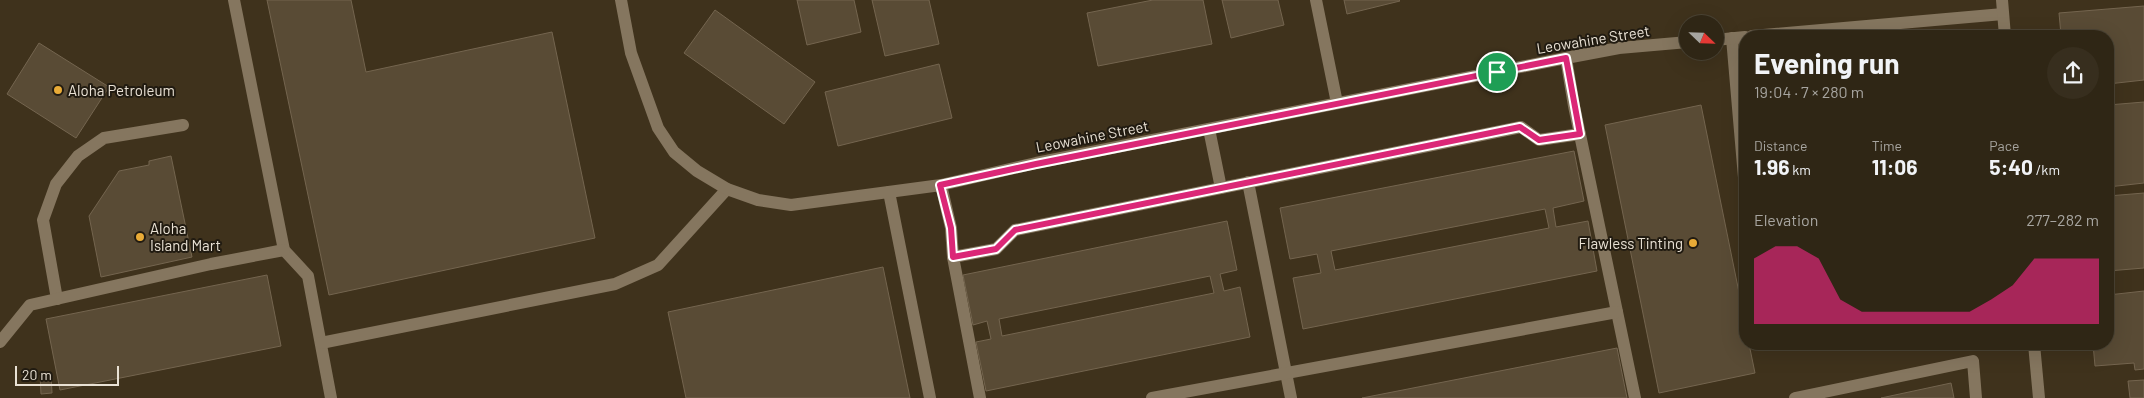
<!DOCTYPE html>
<html lang="en">
<head>
<meta charset="utf-8">
<style>
  body { margin:0; font-family:Barlow,sans-serif; background:#372e1e; color:#f1f3f6; height:100vh; display:flex; flex-direction:column; font-size:19px; white-space:nowrap }
  * { box-sizing:border-box; margin:0 }
  p { font-size:16px; color:#a7a5a0 }
  .icon { flex:none; width:28px; height:28px; fill:none; stroke:currentColor; stroke-width:2; stroke-linecap:round; stroke-linejoin:round }
  .map { position:relative; flex:1; overflow:hidden }
  .drawer { position:absolute; left:1739px; top:30px; width:375px; height:320px; display:flex; flex-direction:column; background:#2f2615; border-radius:20px; box-shadow:0 5px 20px #0002,0 0 0 1px #4a4334 }
  .drawer>* { flex:none }
  .needle { width:32px; rotate:113deg }
  .tools { position:absolute; left:1679px; top:15px; display:grid; gap:10px }
  .tools a { display:grid; place-items:center; width:45px; height:45px; border-radius:50%; background:#2f2615; box-shadow:0 5px 20px #0002,0 0 0 1px #4a4334; font-size:25px }
  .scale { position:absolute; left:15px; bottom:12px; width:104px; box-sizing:border-box; padding-left:5px; border:2px solid #e9e1d4; border-top:0; font-size:14px; line-height:18px; white-space:nowrap; color:#e9e1d4; -webkit-text-stroke:4px #211b11; paint-order:stroke }
  .pin { position:absolute; display:grid; place-items:center; width:42px; height:42px; color:#fff; margin:-21px; border:2px solid #fff; border-radius:50%; box-shadow:0 1px 5px #0007 }
  .round { display:grid; place-items:center; flex:none; width:52px; height:52px; border-radius:26px; background:#372e1e }
  .summary { display:flex; align-items:center; justify-content:space-between; height:85px; padding:0 15px }
  h1 { font-size:28px; font-weight:700; line-height:38px }
  .stats { display:grid; grid-template-columns:repeat(3,1fr); gap:8px; height:85px; padding:5px 15px }
  .stats div { display:grid; align-content:center }
  .stats b { font-size:21px; font-weight:700 }
  .stats small { font-size:14px; font-weight:400 }
  .stats p { font-size:14px }
  .chart { height:140px; padding:10px 15px }
  .chart p { display:flex; justify-content:space-between }
  .chart svg { width:100%; height:90px; margin-top:5px; fill:#db2777; opacity:.7 }
  .map>svg:first-child { display:block }
</style>
</head>
<body>
<div class="map">
<svg width="2144" height="398" viewBox="0 0 2144 398">
  <rect width="100%" height="100%" fill="#3f321c"/>
  <g fill="#594b35" stroke="#74654f" fill-rule="evenodd">
    <path d="M267,0H351L366,72L552,32L595,238L329,295Z"/>
    <path d="M797,0H854L861,32L807,45Z"/>
    <path d="M872,0H929L939,44L885,56Z"/>
    <path d="M1153,0H1203L1212,44L1098,66L1087,13Z"/>
    <path d="M1222,0H1278L1284,25L1231,38Z"/>
    <path d="M1344,0H1399L1400,1L1347,14Z"/>
    <path d="M2144,6V80L2108,84V36L2061,35L2059,13Z"/>
    <path d="M715,10L815,82L784,124L684,53Z"/>
    <path d="M39,43L109,87L76,138L7,94Z"/>
    <path d="M939,64L952,118L838,146L825,92Z"/>
    <path d="M2144,102V183L2108,187V105Z"/>
    <path d="M1701,105L1745,322V344H1749L1755,373L1659,393L1605,125Z"/>
    <path d="M1574,151L1584,201L1553,208L1556,227L1588,221L1597,271L1303,329L1293,278L1321,273L1317,254L1290,259L1280,208ZM1545,209L1549,228L1335,270L1331,251Z"/>
    <path d="M171,156L192,257L101,277L89,216L119,171L149,165V161Z"/>
    <path d="M2144,193V268L2108,271V196Z"/>
    <path d="M1227,221L1237,270L1220,274L1224,291L1240,287L1250,337L986,391L976,342L991,339L987,321L973,325L963,275ZM1210,276L1214,293L1002,336L999,319Z"/>
    <path d="M883,267L910,398H686L668,312Z"/>
    <path d="M267,275L281,346L60,390L46,319Z"/>
    <path d="M2144,291V369L2135,370L2134,363L2095,366L2093,344H2108V295Z"/>
    <path d="M1617,348L1627,398H1362Z"/>
    <path d="M51,374L52,393L41,394L40,375Z"/>
    <path d="M2144,380V398H2130L2128,381Z"/>
    <path d="M1951,383L1954,398H1881Z"/>
  </g>
  <g fill="none" stroke-linecap="round" stroke-linejoin="round">
    <g stroke="#85765f" stroke-width="12">
      <path d="M234,0L284,250L308,276L331,398"/>
      <path d="M1316,0L1337,103"/>
      <path d="M1732,38L1745,189"/>
      <path d="M1566,58L1574,106L1635,398"/>
      <path d="M1209,129L1221,188"/>
      <path d="M1248,182L1291,398"/>
      <path d="M941,185L951,228L953,257L980,398"/>
      <path d="M889,192L930,398"/>
      <path d="M953,257L996,249L1015,230L1521,127L1539,140L1580,134"/>
      <path d="M57,299L43,220L56,184L78,156L104,138L183,125"/>
      <path d="M0,342L30,305L211,264L284,250"/>
      <path d="M321,343L615,284L658,265L727,189"/>
      <path d="M1152,398L1617,312"/>
      <path d="M1795,398L1973,361L1976,398"/>
    </g>
    <g stroke="#85765f" stroke-width="12">
      <path d="M621,0L631,53L658,128L674,152L697,171L727,189L758,200L791,205L941,185L1036,163L1566,58L1619,48L1688,42"/>
      <path d="M1752,36L2003,14"/>
      <path d="M1715,40L1745,37"/>
    </g>
    <g stroke="#85765f" stroke-width="12">
      <path d="M2002,0L2005,36"/>
      <path d="M2034,344L2039,398"/>
    </g>
  </g>
  <g fill="none" stroke-linecap="round" stroke-linejoin="round">
    <defs>
      <path id="route" d="M1566,58L1580,134L1539,140L1520,127L1015,230L996,249L953,257L951,228L940,185L1036,164Z"/>
    </defs>
    <use href="#route" stroke="#fff" stroke-width="10"/>
    <use href="#route" stroke="#db2777" stroke-width="6"/>
  </g>
  <g fill="#e9ab37" stroke="#211b11" stroke-width="2">
    <circle cx="58" cy="90" r="5"/>
    <circle cx="140" cy="237" r="5"/>
    <circle cx="1693" cy="243" r="5"/>
  </g>
  <g text-anchor="middle" dominant-baseline="central" stroke-width="4" stroke-linejoin="round" paint-order="stroke">
    <g font-size="15" fill="#e9e1d4" stroke="#211b11">
      <text transform="translate(1593 39) rotate(-9)">Leowahine Street</text>
      <text transform="translate(1092 136) rotate(-11)">Leowahine Street</text>
    </g>
    <g font-size="15" fill="#e9e1d4" stroke="#211b11" text-anchor="start">
      <text x="68" y="90">Aloha Petroleum</text>
      <text x="150" y="228">Aloha<tspan x="150" dy="17">Island Mart</tspan></text>
      <text x="1683" y="243" text-anchor="end">Flawless Tinting</text>
    </g>
  </g>
</svg>
<div class="tools">
<a><svg class="needle" viewBox="-14 -14 28 28"><path d="M0-13l5 13h-10z" fill="#e53935"/><path d="M0 13l5-13h-10z" fill="#a7a5a0"/></svg></a>
</div>
<div class="scale">20 m</div>
<div class="pin" style="left:1497px;top:72px;background:#1e9e55"><svg class="icon" aria-label="arrive" viewBox="0 0 24 24"><path d="M6 21V4h12l-3 4 3 4H6"/></svg></div>
<section class="drawer">
<div class="summary"><div><h1>Evening run</h1><p>19:04 · 7 × 280 m</p></div><a class="round"><svg class="icon" aria-label="share" viewBox="0 0 24 24"><path d="M12 15V3M7 8l5-5 5 5M5 13v7h14v-7"/></svg></a></div>
<div class="stats">
<div><p>Distance</p><b>1.96<small> km</small></b></div>
<div><p>Time</p><b>11:06</b></div>
<div><p>Pace</p><b>5:40<small> /km</small></b></div>
</div>
<div class="chart"><p><span>Elevation</span>277–282 m</p>
<svg viewBox="0 0 160 44" preserveAspectRatio="none"><path d="M0 44V12L10 6L20 6L30 12L40 32L50 38L60 38L70 38L80 38L90 38L100 38L110 32L120 25L130 12L140 12L150 12L160 12V44z"/></svg>
</div>
</section>
</div>
</body>
</html>
